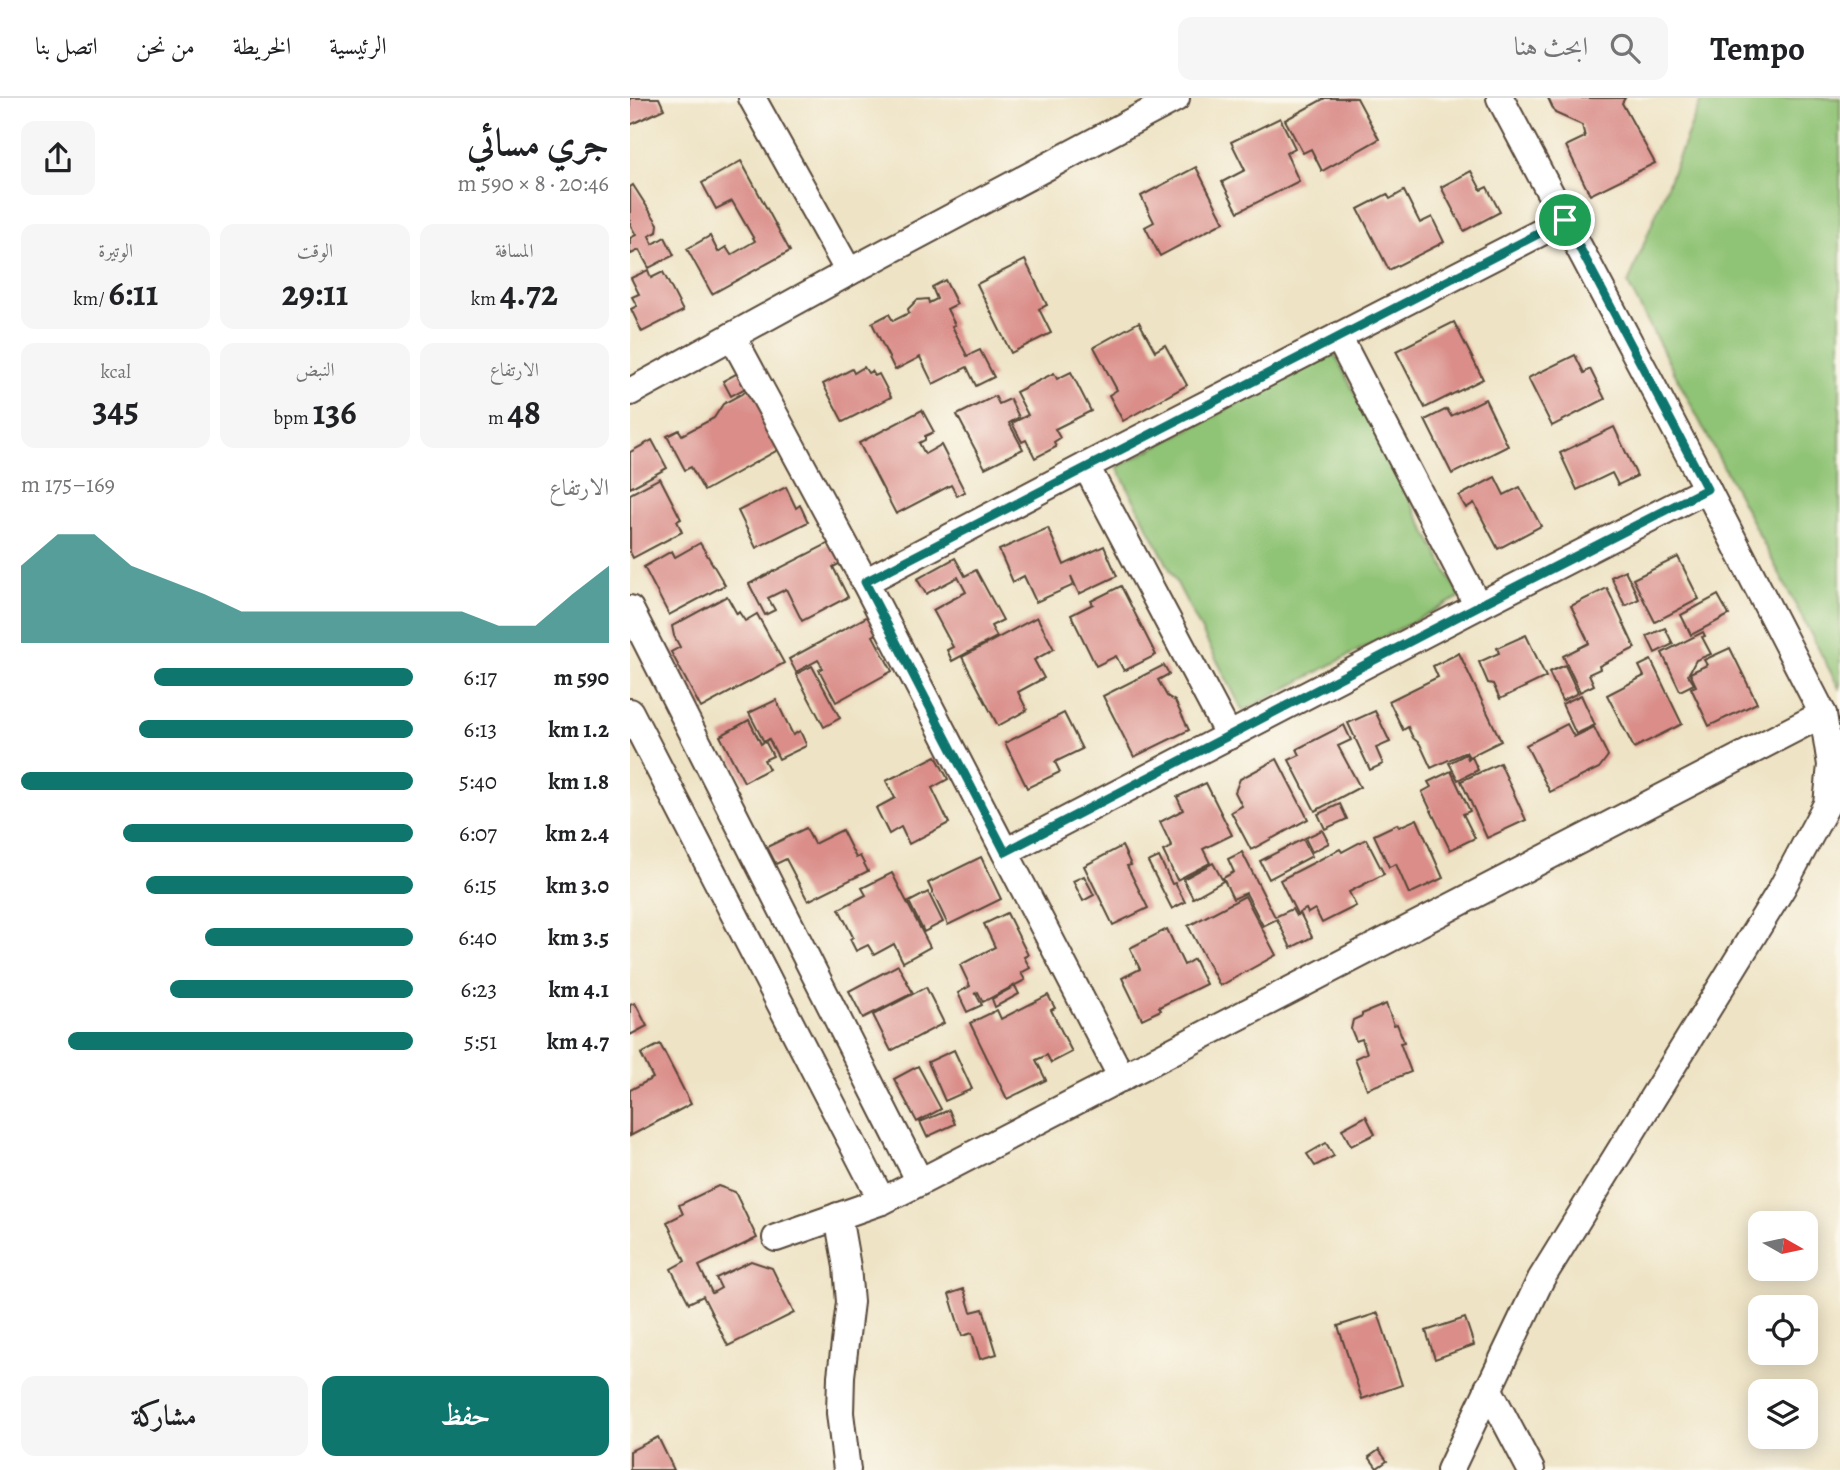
<!DOCTYPE html>
<html lang="ar">
<head>
<meta charset="utf-8">
<style>
  body { margin:0; font-family:Alegreya,Amiri,serif; background:#f6f6f6; color:#202124; direction:rtl; height:100vh; display:flex; flex-direction:column; font-size:26px; white-space:nowrap }
  * { box-sizing:border-box; margin:0 }
  p { font-size:23px; color:#757577 }
  .icon { flex:none; width:38px; height:38px; fill:none; stroke:currentColor; stroke-width:2; stroke-linecap:round; stroke-linejoin:round }
  .map { position:relative; flex:1; overflow:hidden; direction:ltr }
  .sheet { display:flex; flex-direction:column; background:#fff; width:630px }
  .sheet>* { flex:none }
  .needle { width:46px; rotate:99deg }
  .fabs { position:absolute; left:1118px; top:1113px; display:grid; gap:14px }
  .fabs a { display:grid; place-items:center; width:70px; height:70px; border-radius:14px; background:#fff; box-shadow:0 4px 18px #0003; font-size:35px }
  .pin { position:absolute; display:grid; place-items:center; width:60px; height:60px; color:#fff; margin:-30px; border:4px solid #fff; border-radius:50%; box-shadow:0 2px 7px #0007 }
  .round { display:grid; place-items:center; flex:none; width:74px; height:74px; border-radius:14px; background:#f6f6f6 }
  .headline { display:flex; align-items:center; justify-content:space-between; height:119px; padding:0 21px }
  h1 { font-size:38px; font-weight:700; line-height:52px }
  .stats { display:grid; grid-template-columns:repeat(3,1fr); gap:10px; height:119px; padding:7px 21px }
  .stats div { display:grid; align-content:center; border-radius:14px; background:#f6f6f6; text-align:center }
  .stats b { font-size:35px; font-weight:700 }
  .stats small { font-size:19px; font-weight:400 }
  .stats p { font-size:19px }
  .chart { height:196px; padding:14px 21px }
  .chart p { display:flex; justify-content:space-between }
  .chart svg { width:100%; height:126px; margin-top:7px; fill:#0f766e; opacity:.7 }
  .button { display:flex; gap:14px; margin-top:auto; padding:14px 21px }
  .button a { flex:1; height:80px; border-radius:14px; background:#0f766e; color:#fff; font-size:28px; font-weight:700; line-height:80px; text-align:center }
  .button a+a { background:#f6f6f6; color:#202124 }
  ul { padding:0 21px; list-style:none; font-size:23px }
  li { display:grid; grid-template-columns:112px 84px 1fr; align-items:center; height:52px }
  li i { height:18px; border-radius:9px; background:#0f766e }
  header { display:flex; align-items:center; gap:42px; box-sizing:border-box; height:98px; padding:0 35px; background:#fff; border-bottom:2px solid #e0e0e0 }
  header strong { font-size:33px }
  nav { display:flex; gap:38px; margin-inline-start:auto; font-size:24px }
  .search { width:490px; height:63px; background:#f6f6f6; display:flex; align-items:center; gap:18px; box-sizing:border-box; padding:0 24px; border-radius:14px; color:#757577; font-size:26px }
  main { display:flex; flex:1; min-height:0 }
  .map>svg:first-child { display:block }
</style>
</head>
<body>
<header>
<strong>Tempo</strong>
<div class="search"><svg class="icon" aria-label="search" viewBox="0 0 24 24"><circle cx="10" cy="10" r="6"/><path d="M15 15l6 6"/></svg>ابحث هنا</div>
<nav><a>الرئيسية</a><a>الخريطة</a><a>من نحن</a><a>اتصل بنا</a></nav>
</header>
<main>
<div class="map">
<svg width="1210" height="1372" viewBox="0 0 1210 1372">
  <rect width="100%" height="100%" fill="#fbf7ec"/>
  <filter id="ink" filterUnits="userSpaceOnUse"><feTurbulence type="fractalNoise" baseFrequency=".0143" numOctaves="2"/><feDisplacementMap in="SourceGraphic" scale="14" xChannelSelector="R" yChannelSelector="G"/><feConvolveMatrix kernelMatrix="1 2 1 2 8 2 1 2 1" color-interpolation-filters="sRGB"/></filter>
  <filter id="wash" filterUnits="userSpaceOnUse"><feTurbulence type="fractalNoise" baseFrequency=".00686" numOctaves="4" result="noise"/><feDisplacementMap in="SourceGraphic" scale="28" xChannelSelector="R" yChannelSelector="G"/><feGaussianBlur stdDeviation="1.57" result="paint"/><feColorMatrix in="noise" values="0 0 0 0 0 0 0 0 0 0 0 0 0 0 0 0 0 1.4 0 .05"/><feComposite in="paint" operator="in"/></filter>
  <g filter="url(#wash)">
    <rect width="100%" height="100%" fill="#eee3c5"/>
    <g fill="#8fc375" stroke="#65764a" stroke-width="2">
      <path d="M1072,0H1210V592L998,186Z"/>
      <path d="M704,255L830,499L613,613L487,369Z"/>
    </g>
    <g id="blocks">
      <g fill="#da8d89">
        <path d="M0,0H29L34,11L0,27Z"/>
        <path d="M695,0H727L749,41L692,73L681,51L673,55L655,22Z"/>
        <path d="M918,0H995L992,5L1025,65L960,97L936,48L955,39L952,27L925,15Z"/>
        <path d="M650,20L665,50L656,55L669,83L608,114L592,84L615,72L601,44Z"/>
        <path d="M111,63L160,153L82,196L57,151L80,138L88,154L96,149L101,157L125,143L102,103L86,111L72,85Z"/>
        <path d="M566,69L594,124L530,158L515,129L524,124L511,98Z"/>
        <path d="M841,73L851,92L857,89L870,114L834,133L811,89Z"/>
        <path d="M3,87L28,126L27,134L19,138L23,146L35,139L44,157L19,170L9,152L1,156L0,153V140L6,137L0,126V89Z"/>
        <path d="M774,93L790,125L802,119L814,144L759,172L728,111L757,96L760,101Z"/>
        <path d="M395,162L417,207L409,211L421,235L381,255L347,186Z"/>
        <path d="M18,172L21,180L33,174L53,213L12,234L1,211L7,208L2,199L9,196L1,180Z"/>
        <path d="M315,182L327,206L317,211L325,227L322,228L337,258L350,252L364,279L346,288L337,269L303,286L290,259L265,272L242,225L259,216L263,223L279,215L278,211L287,202L298,201L299,205L307,201L302,189Z"/>
        <path d="M509,224L525,253L535,247L557,287L493,323L479,297L487,292L464,249Z"/>
        <path d="M824,224L853,281L795,310L766,253Z"/>
        <path d="M945,257L954,275L960,271L975,301L922,328L898,280Z"/>
        <path d="M234,269L238,275L242,273L245,278L249,276L261,299L213,324L193,286L222,271L224,275Z"/>
        <path d="M115,271L123,286L101,298L93,283Z"/>
        <path d="M441,274L461,313L425,331L430,340L424,344L426,349L405,360L396,342L392,344L382,325L398,317L386,294L424,275L427,281Z"/>
        <path d="M124,289L155,348L74,393L61,369L55,372L37,338L49,332L52,337L84,320L93,306Z"/>
        <path d="M365,298L369,306L380,301L389,319L379,325L393,351L355,370L327,317Z"/>
        <path d="M855,301L878,348L822,376L795,322L817,311L821,318Z"/>
        <path d="M292,312L304,334L295,338V342L289,345L295,356L311,347L335,394L327,398L321,387L266,416L229,345Z"/>
        <path d="M984,329L1007,378L988,387L982,375L947,392L930,355Z"/>
        <path d="M22,342L37,370L0,390V354Z"/>
        <path d="M865,379L874,397L890,389L911,428L868,451L844,405L836,410L829,398Z"/>
        <path d="M30,380L51,421L47,423L52,434L3,460L0,454V396Z"/>
        <path d="M156,389L166,410L170,407L178,424L126,450L108,413Z"/>
        <path d="M418,430L434,467L474,448L487,478L449,496L441,478L444,487L406,504L394,478L383,484L369,452Z"/>
        <path d="M205,442L215,463L203,469L218,499L172,523L156,491L138,500L145,512L135,517L119,486Z"/>
        <path d="M70,445L95,487L39,517L14,469L42,453L45,459Z"/>
        <path d="M1048,459L1069,501L1025,524L1003,481Z"/>
        <path d="M325,460L335,478L346,472L373,522L361,528L367,539L322,563L317,552L323,549L303,512L336,494L328,479L296,496L287,481Z"/>
        <path d="M995,472L1009,501L995,508L981,479Z"/>
        <path d="M491,488L526,557L494,573L486,558L466,568L441,517L463,506L461,503Z"/>
        <path d="M977,490L1005,550L969,568L970,571L959,576L964,587L950,594L933,558L959,545L941,508Z"/>
        <path d="M1088,497L1099,517L1061,537L1051,517Z"/>
        <path d="M97,498L107,516L109,514L115,523L127,516L154,565L71,610L41,554L50,549L44,538L42,528Z"/>
        <path d="M240,517L250,534L243,538L262,573L206,604L189,572L193,570L188,562L166,574L159,561Z"/>
        <path d="M407,519L424,551L404,562L414,580L388,594L397,612L368,628L332,559Z"/>
        <path d="M1035,530L1043,546L1025,555L1017,538Z"/>
        <path d="M1073,534L1075,538L1072,539L1081,556L1066,562L1058,577L1064,586L1050,593L1032,555Z"/>
        <path d="M896,537L916,579L870,601L863,586L858,585L849,564L869,555L867,550Z"/>
        <path d="M1100,550L1127,605L1079,628L1061,590L1066,588L1060,575L1077,567L1074,562Z"/>
        <path d="M829,555L871,643L839,659L836,654L801,670L790,646L783,640L778,629L773,632L759,603L808,579L803,568Z"/>
        <path d="M1021,562L1052,626L1004,650L977,597L1014,578L1009,568Z"/>
        <path d="M534,567L539,576L528,582L537,598L545,603L559,632L504,659L473,598Z"/>
        <path d="M935,567L948,595L932,603L919,574Z"/>
        <path d="M182,568L210,620L194,629L166,576Z"/>
        <path d="M951,597L965,627L946,636L932,606Z"/>
        <path d="M146,602L163,637L170,633L176,646V648L149,661L139,641L134,644L119,615Z"/>
        <path d="M745,613L760,644L746,650L753,666L740,672L718,625Z"/>
        <path d="M434,615L452,651L425,664L430,674L397,690L375,645Z"/>
        <path d="M119,622L131,646L135,643L143,658L134,662L139,671L114,684L90,638Z"/>
        <path d="M937,626L944,639L964,629L978,658L969,670L920,694L896,647Z"/>
        <path d="M714,627L721,642L708,648L730,689L685,713L659,662L670,657L667,651Z"/>
        <path d="M836,656L838,661L842,659L848,672L828,682L819,665Z"/>
        <path d="M306,658L318,681L302,690L319,725L279,746L271,729L259,736L246,710L265,700L256,683Z"/>
        <path d="M647,661L678,721L621,752L601,714L612,708L605,694L610,681Z"/>
        <path d="M870,665L896,722L857,740L831,683Z"/>
        <path d="M821,673L840,713L833,716L845,740L820,752L792,694L801,689L798,684Z"/>
        <path d="M576,685L602,737L573,751L580,765L547,782L533,753L542,749L530,724L553,712L547,699Z"/>
        <path d="M710,706L717,721L695,731L688,716Z"/>
        <path d="M787,721L813,780L779,796L766,766L759,769L744,737L767,726L769,729Z"/>
        <path d="M176,730L184,746L212,732L226,760L230,758L238,773L178,803L156,761L146,766L137,749Z"/>
        <path d="M692,732L699,745L682,754L675,740Z"/>
        <path d="M673,741L682,758L639,781L630,763Z"/>
        <path d="M736,741L754,776L719,794L726,808L692,825L685,811L678,815L676,811L667,816L650,782L710,751L712,754Z"/>
        <path d="M492,748L501,767L497,768L518,810L483,827L454,768Z"/>
        <path d="M612,754L645,819L662,811L666,818L670,815L682,839L661,850L647,821L633,828L616,795L603,801L593,780L604,774L598,761Z"/>
        <path d="M351,759L371,801L318,827L298,785Z"/>
        <path d="M529,759L542,786L545,785L555,804L542,811L518,764Z"/>
        <path d="M583,765L593,783L563,800L553,781Z"/>
        <path d="M262,775L300,849L273,864L264,846L244,857L238,847L226,853L220,841L223,839L209,811L236,797L232,790Z"/>
        <path d="M454,778L464,797L453,803L443,783Z"/>
        <path d="M298,794L313,824L294,834L279,804Z"/>
        <path d="M615,798L646,857L590,888L558,828Z"/>
        <path d="M377,815L398,857L394,859L400,870L391,875L395,882L353,904L348,894L344,896H346L352,907L337,914L328,895L340,888L330,867L365,849L354,826Z"/>
        <path d="M537,831L554,867L564,861L576,886L529,909L531,912L512,921L492,880L510,871L500,850Z"/>
        <path d="M268,867L283,895L233,920L219,893Z"/>
        <path d="M385,888L389,896L365,909L362,901Z"/>
        <path d="M296,889L314,925L261,953L243,917Z"/>
        <path d="M418,897L425,910L421,912L442,954L421,965L417,957L406,962L416,982L377,1001L340,925L367,912L371,921Z"/>
        <path d="M5,905L17,928L0,937V907Z"/>
        <path d="M756,906L764,927L767,926L774,944L770,945L781,974L737,991L725,960L737,955L732,941L726,943L721,931L723,922L732,918V916Z"/>
        <path d="M30,946L61,1006L0,1038V992L23,980L11,956Z"/>
        <path d="M324,952L342,991L315,1003L298,964Z"/>
        <path d="M288,968L311,1011L287,1024L264,981Z"/>
        <path d="M319,1012L325,1026L297,1039L290,1024Z"/>
        <path d="M736,1018L745,1036L721,1048L712,1031Z"/>
        <path d="M696,1045L704,1058L685,1068L677,1056Z"/>
        <path d="M88,1088L105,1094L127,1140L69,1168L82,1195L91,1190L86,1180L121,1163L142,1170L164,1215L98,1248L73,1198L59,1205L41,1171L55,1163L37,1124L53,1116L49,1107Z"/>
        <path d="M334,1191L341,1214L353,1211L367,1256L350,1261L342,1235L332,1238L319,1196Z"/>
        <path d="M748,1215L772,1287L732,1301L708,1228Z"/>
        <path d="M835,1220L844,1247L805,1261L796,1233Z"/>
        <path d="M28,1339L44,1372H0V1353Z"/>
        <path d="M749,1352L757,1363L747,1370L739,1359Z"/>
      </g>
    </g>
  </g>
  <g filter="url(#ink)">
    <use href="#blocks" fill-opacity="0" stroke="#564637" stroke-width="2"/>
    <g fill="none" stroke-linecap="round" stroke-linejoin="round">
      <defs>
        <g id="minor">
          <path d="M122,0L219,174"/>
          <path d="M102,238L235,484L492,980"/>
          <path d="M708,238L848,508"/>
          <path d="M0,294L219,174L546,0"/>
          <path d="M235,484L456,368"/>
          <path d="M0,511L290,1084"/>
          <path d="M0,614L252,1103"/>
          <path d="M599,638L456,368L935,122"/>
          <path d="M375,754L848,508L1077,391"/>
          <path d="M208,1118L217,1169L220,1204L211,1278L210,1315L217,1372"/>
          <path d="M146,1140L252,1103L290,1084L1193,616L1077,391L870,0"/>
          <path d="M858,1290L901,1372"/>
          <path d="M820,1372L911,1181L1152,790L1197,706L1201,667L1193,616"/>
        </g>
      </defs>
      <use href="#minor" stroke="#564637" stroke-width="30"/>
      <use href="#minor" stroke="#fff" stroke-width="26"/>
    </g>
  </g>
  <g fill="none" stroke-linecap="round" stroke-linejoin="round" filter="url(#ink)">
    <defs>
      <path id="route" d="M935,122L1077,391L848,508L375,754L235,484Z"/>
    </defs>
    <use href="#route" stroke="#fff" stroke-width="14"/>
    <use href="#route" stroke="#0f766e" stroke-width="9"/>
  </g>
</svg>
<div class="fabs">
<a><svg class="needle" viewBox="-14 -14 28 28"><path d="M0-13l5 13h-10z" fill="#e53935"/><path d="M0 13l5-13h-10z" fill="#757577"/></svg></a>
<a><svg class="icon" aria-label="locate" viewBox="0 0 24 24"><circle cx="12" cy="12" r="6"/><path d="M12 2v4M12 18v4M2 12h4M18 12h4"/></svg></a>
<a><svg class="icon" aria-label="layers" viewBox="0 0 24 24"><path d="M12 4l9 5-9 5-9-5zM3 14l9 5 9-5"/></svg></a>
</div>
<div class="pin" style="left:935px;top:122px;background:#1e9e55"><svg class="icon" aria-label="arrive" viewBox="0 0 24 24"><path d="M6 21V4h12l-3 4 3 4H6"/></svg></div>
</div>
<section class="sheet">
<div class="headline"><div><h1>جري مسائي</h1><p>20:46 · 8 × 590 m</p></div><a class="round"><svg class="icon" aria-label="share" viewBox="0 0 24 24"><path d="M12 15V3M7 8l5-5 5 5M5 13v7h14v-7"/></svg></a></div>
<div class="stats">
<div><p>المسافة</p><b>4.72<small> km</small></b></div>
<div><p>الوقت</p><b>29:11</b></div>
<div><p>الوتيرة</p><b>6:11<small> /km</small></b></div>
</div>
<div class="stats">
<div><p>الارتفاع</p><b>48<small> m</small></b></div>
<div><p>النبض</p><b>136<small> bpm</small></b></div>
<div><p>kcal</p><b>345</b></div>
</div>
<div class="chart"><p><span>الارتفاع</span>169–175 m</p>
<svg viewBox="0 0 160 44" preserveAspectRatio="none"><path d="M0 44V17L10 6L20 6L30 17L40 22L50 27L60 33L70 33L80 33L90 33L100 33L110 33L120 33L130 38L140 38L150 27L160 17V44z"/></svg>
</div>
<ul>
<li><b>590 m</b>6:17<i style="width:66%"></i></li>
<li><b>1.2 km</b>6:13<i style="width:70%"></i></li>
<li><b>1.8 km</b>5:40<i style="width:100%"></i></li>
<li><b>2.4 km</b>6:07<i style="width:74%"></i></li>
<li><b>3.0 km</b>6:15<i style="width:68%"></i></li>
<li><b>3.5 km</b>6:40<i style="width:53%"></i></li>
<li><b>4.1 km</b>6:23<i style="width:62%"></i></li>
<li><b>4.7 km</b>5:51<i style="width:88%"></i></li>
</ul>
<div class="button"><a>حفظ</a><a>مشاركة</a></div>
</section>
</main>
</body>
</html>
